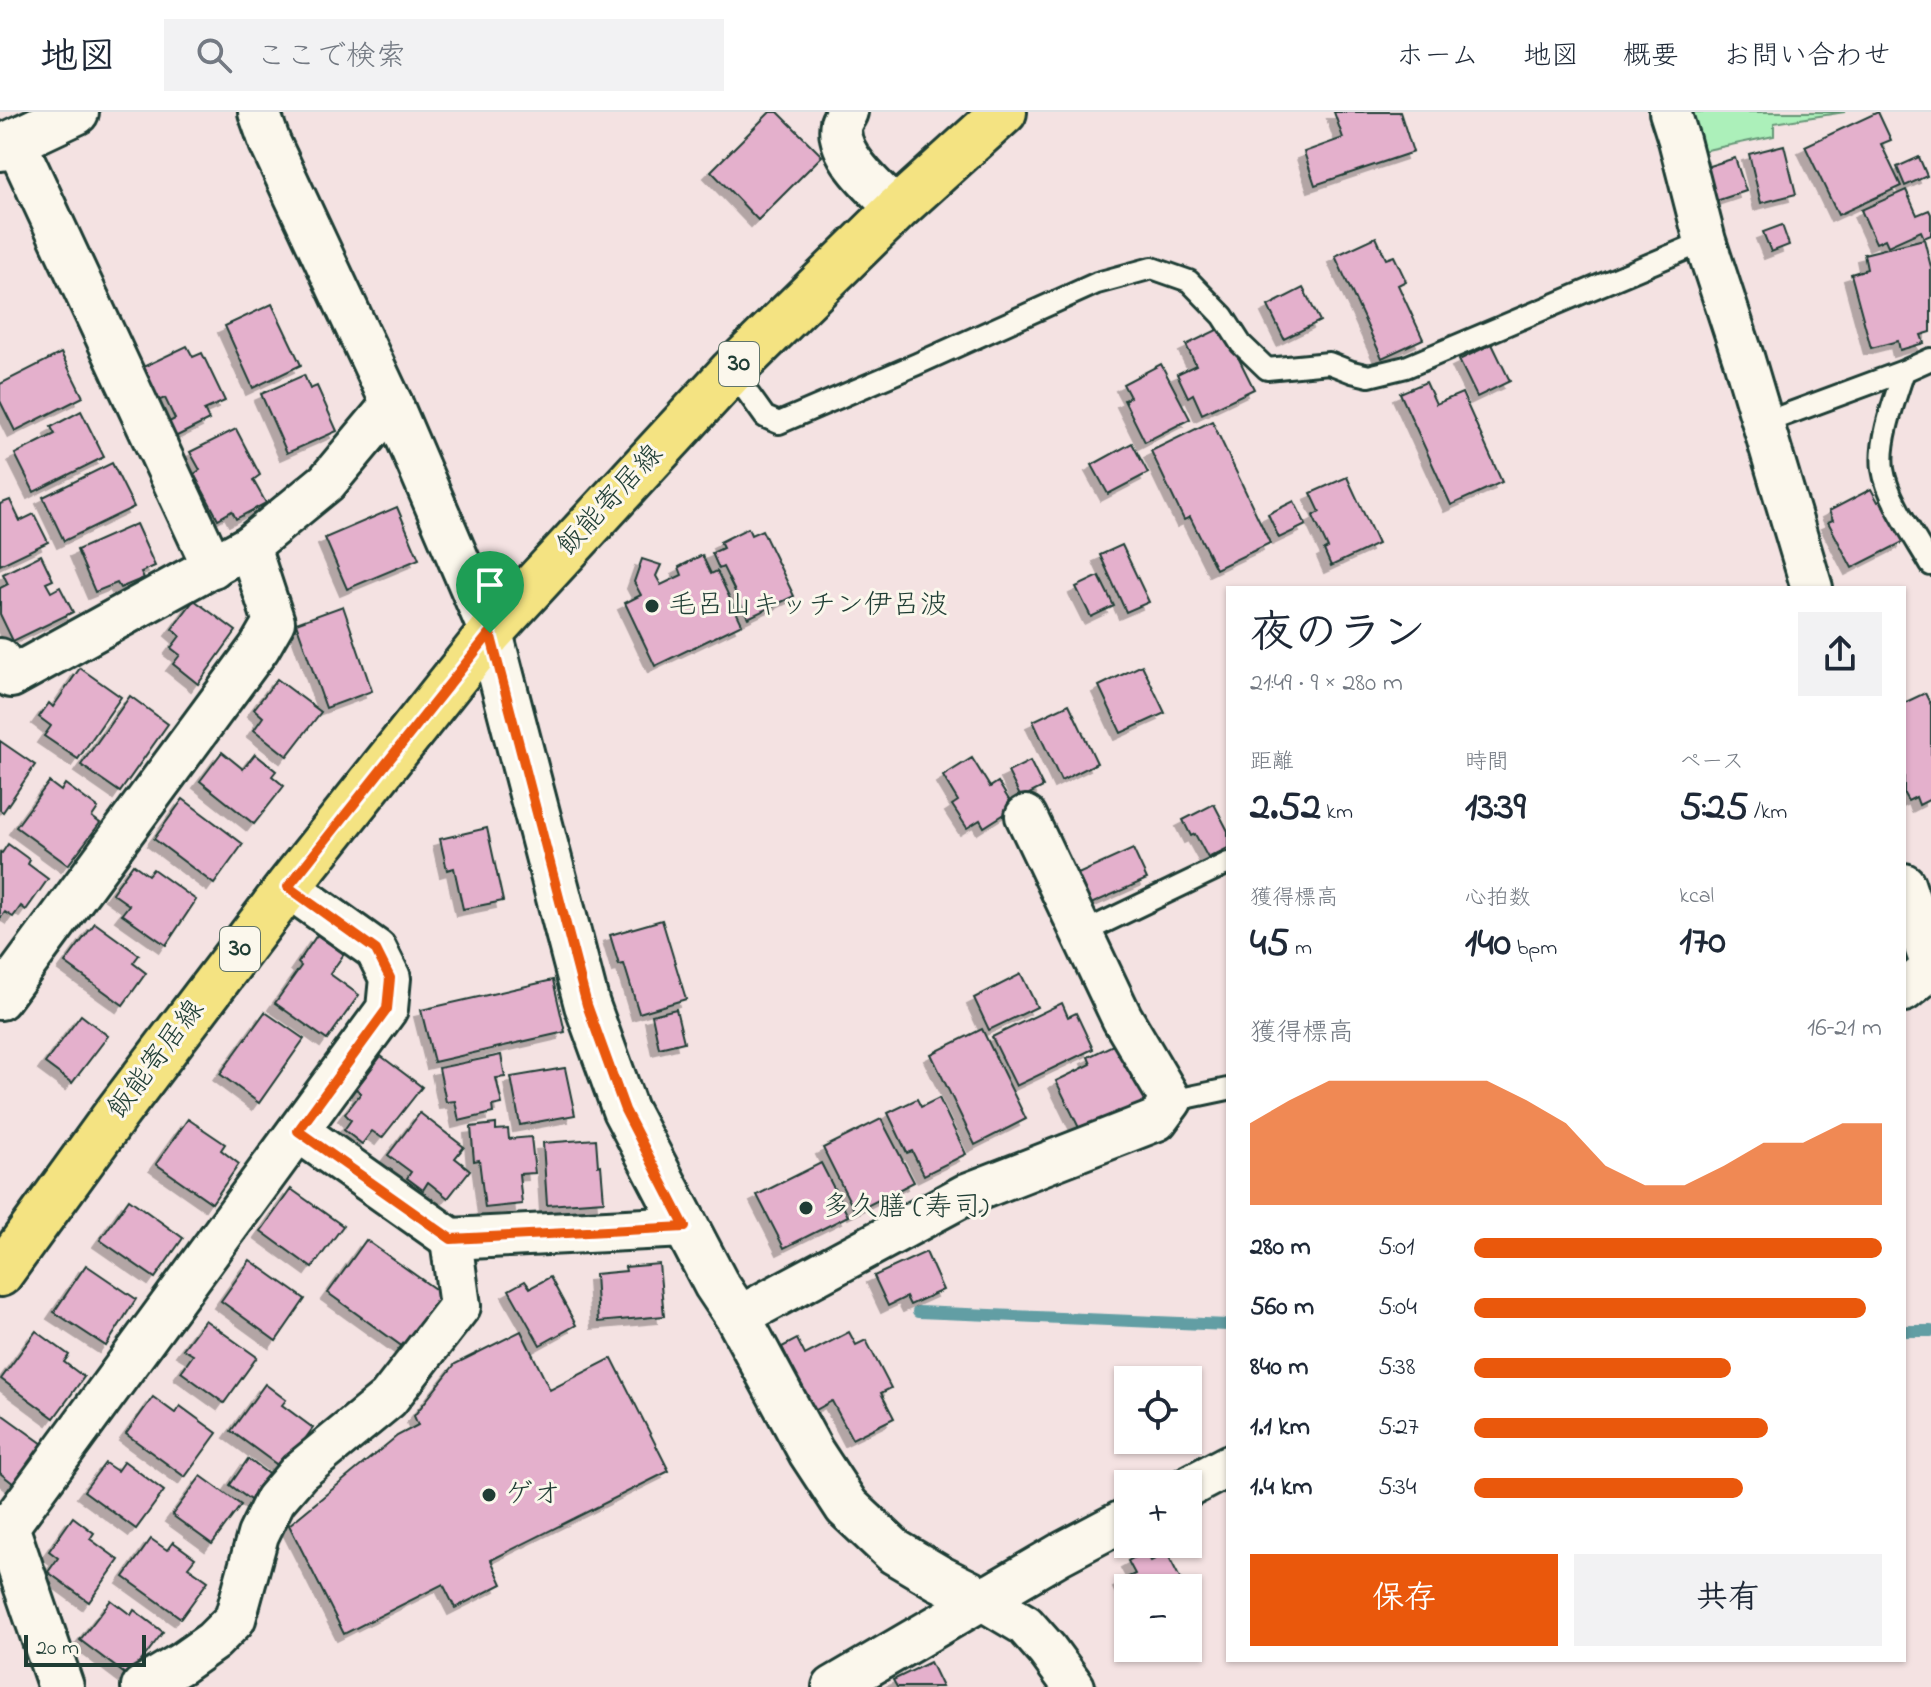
<!DOCTYPE html>
<html lang="ja">
<head>
<meta charset="utf-8">
<style>
  body { margin:0; font-family:"Indie Flower","Klee One",sans-serif; background:#f2f2f3; color:#1f2937; height:100vh; display:flex; flex-direction:column; font-size:30px; white-space:nowrap }
  * { box-sizing:border-box; margin:0 }
  p { font-size:26px; color:#747a83 }
  .icon { flex:none; width:44px; height:44px; fill:none; stroke:currentColor; stroke-width:2; stroke-linecap:round; stroke-linejoin:round }
  .map { position:relative; flex:1; overflow:hidden }
  .panel { position:absolute; left:1226px; top:474px; width:680px; height:1076px; display:flex; flex-direction:column; background:#fff; border-radius:0px; box-shadow:0 2px 6px #0004 }
  .panel>* { flex:none }
  .fabs { position:absolute; left:1114px; top:1254px; display:grid; gap:16px }
  .fabs a { display:grid; place-items:center; width:88px; height:88px; border-radius:0px; background:#fff; box-shadow:0 2px 6px #0004; font-size:40px }
  .scale { position:absolute; left:24px; bottom:20px; width:122px; box-sizing:border-box; padding-left:8px; border:4px solid #1f3d34; border-top:0; font-size:22px; line-height:28px; white-space:nowrap; color:#1f3d34; -webkit-text-stroke:6px #fbf7ec; paint-order:stroke }
  .pin { position:absolute; display:grid; place-items:center; width:68px; height:68px; color:#fff; margin:-82px -34px; border-radius:50% 50% 50% 0; rotate:-45deg; box-shadow:0 0 8px #0007 }
  .pin .icon { rotate:45deg }
  .round { display:grid; place-items:center; flex:none; width:84px; height:84px; border-radius:0px; background:#f2f2f3 }
  .head { display:flex; align-items:center; justify-content:space-between; height:136px; padding:0 24px }
  h1 { font-size:44px; font-weight:700; line-height:60px }
  .figures { display:grid; grid-template-columns:repeat(3,1fr); gap:12px; height:136px; padding:8px 24px }
  .figures div { display:grid; align-content:center }
  .figures b { font-size:40px; font-weight:700 }
  .figures small { font-size:22px; font-weight:400 }
  .figures p { font-size:22px }
  .chart { height:224px; padding:16px 24px }
  .chart p { display:flex; justify-content:space-between }
  .chart svg { width:100%; height:144px; margin-top:8px; fill:#ea580c; opacity:.7 }
  .action { display:flex; gap:16px; margin-top:auto; padding:16px 24px }
  .action a { flex:1; height:92px; border-radius:0px; background:#ea580c; color:#fff; font-size:32px; font-weight:700; line-height:92px; text-align:center }
  .action a+a { background:#f2f2f3; color:#1f2937 }
  ul { padding:0 24px; list-style:none; font-size:26px }
  li { display:grid; grid-template-columns:128px 96px 1fr; align-items:center; height:60px }
  li i { height:20px; border-radius:10px; background:#ea580c }
  header { display:flex; align-items:center; gap:48px; box-sizing:border-box; height:112px; padding:0 40px; background:#fff; border-bottom:2px solid #e0e1e3 }
  header strong { font-size:38px }
  nav { display:flex; gap:44px; margin-inline-start:auto; font-size:28px }
  .search { width:560px; height:72px; background:#f2f2f3; display:flex; align-items:center; gap:20px; box-sizing:border-box; padding:0 28px; border-radius:0px; color:#747a83; font-size:30px }
  .map>svg:first-child { display:block }
</style>
</head>
<body>
<header>
<strong>地図</strong>
<div class="search"><svg class="icon" aria-label="search" viewBox="0 0 24 24"><circle cx="10" cy="10" r="6"/><path d="M15 15l6 6"/></svg>ここで検索</div>
<nav><a>ホーム</a><a>地図</a><a>概要</a><a>お問い合わせ</a></nav>
</header>
<div class="map">
<svg width="1931" height="1575" viewBox="0 0 1931 1575">
  <defs>
    <filter id="shadow"><feDropShadow dx="-7" dy="7" stdDeviation="0" flood-color="#0004"/></filter>
  </defs>
  <rect width="100%" height="100%" fill="#f4e2e2"/>
  <filter id="ink" filterUnits="userSpaceOnUse"><feTurbulence type="fractalNoise" baseFrequency=".0125" numOctaves="2"/><feDisplacementMap in="SourceGraphic" scale="16" xChannelSelector="R" yChannelSelector="G"/><feConvolveMatrix kernelMatrix="1 2 1 2 8 2 1 2 1" color-interpolation-filters="sRGB"/></filter>
  <g filter="url(#ink)">
    <path fill="#acf0ba" stroke="#669677" stroke-width="2" d="M1686,0H1845L1774,11V24L1697,40Z"/>
    <g fill="none" stroke-linecap="round" stroke-linejoin="round">
      <g stroke="#629ea4" stroke-width="12">
        <path d="M918,1200L1228,1213"/>
        <path d="M1904,1219H1931"/>
      </g>
    </g>
    <g fill="#e4b0cc" stroke="#1f3d34" stroke-width="2" filter="url(#shadow)">
      <path d="M770,0H778L822,44L758,108L711,59Z"/>
      <path d="M1334,0H1400L1413,40L1315,73L1304,40L1343,26Z"/>
      <path d="M1878,0L1891,28L1881,32L1901,74L1838,103L1805,34Z"/>
      <path d="M1784,33L1796,82L1761,91L1749,42Z"/>
      <path d="M1919,45L1927,64L1905,74L1897,55Z"/>
      <path d="M1735,46L1746,79L1716,89L1706,55Z"/>
      <path d="M1906,78L1917,103L1929,98L1931,102V123L1924,126L1921,119L1888,134L1885,127L1876,131L1861,98Z"/>
      <path d="M1782,113L1789,133L1771,140L1763,120Z"/>
      <path d="M1376,125L1386,147L1394,144L1406,169L1398,173L1423,227L1382,246L1335,144Z"/>
      <path d="M1924,127L1931,155V220L1921,223L1924,231L1900,238L1898,229L1871,236L1851,162L1867,157L1864,142Z"/>
      <path d="M1303,176L1320,209L1284,227L1268,194Z"/>
      <path d="M272,192L301,253L253,276L225,214Z"/>
      <path d="M1223,215L1254,277L1202,302L1193,282L1188,285L1177,262L1196,253L1186,233Z"/>
      <path d="M1492,232L1510,269L1477,285L1459,248Z"/>
      <path d="M187,234L193,245L202,241L225,289L204,298L209,308L173,326L167,311L175,307L165,286L158,289L141,256Z"/>
      <path d="M61,241L83,285L15,319L0,289V272Z"/>
      <path d="M1161,252L1190,307L1145,330L1124,288L1130,285L1123,272Z"/>
      <path d="M304,263L310,277L317,274L337,319L287,341L261,282Z"/>
      <path d="M1426,270L1436,292L1462,281L1502,370L1451,393L1400,281Z"/>
      <path d="M81,299L104,345L34,380L15,342L55,322L51,315Z"/>
      <path d="M1212,309L1270,431L1216,457L1190,405L1184,408L1151,339Z"/>
      <path d="M236,317L260,363L253,368L266,391L236,407L232,399L218,407L194,362L200,358L190,340Z"/>
      <path d="M1132,331L1148,361L1108,382L1092,353Z"/>
      <path d="M112,351L134,395L64,429L43,385Z"/>
      <path d="M1347,365L1378,432L1331,454L1324,438L1328,436L1313,404L1320,400L1311,381Z"/>
      <path d="M1871,377L1878,390L1884,387L1905,429L1852,456L1828,410L1833,408L1829,399Z"/>
      <path d="M10,388L20,409L34,402L48,430L0,453V392Z"/>
      <path d="M1294,389L1306,413L1279,426L1268,402Z"/>
      <path d="M397,395L419,447L347,477L325,426Z"/>
      <path d="M136,412L155,454L141,460L144,466L120,476L117,471L95,480L77,438Z"/>
      <path d="M748,416L751,423L762,418L794,484L748,506L723,455L719,457L712,441L723,436L720,430Z"/>
      <path d="M1122,433L1149,490L1126,500L1100,443Z"/>
      <path d="M41,443L53,468L46,471L51,480L60,475L73,500L13,529L0,502V476L8,472L3,462Z"/>
      <path d="M702,443L711,462L717,459L742,512L655,554L625,491L641,483L634,470L642,447L661,453L656,464L661,473L682,463L679,455Z"/>
      <path d="M1099,464L1114,494L1091,505L1076,475Z"/>
      <path d="M194,488L236,519L198,572L173,552L180,543L171,536L180,524L172,517Z"/>
      <path d="M343,494L372,579L326,596L296,511Z"/>
      <path d="M1142,553L1165,601L1121,621L1099,574Z"/>
      <path d="M80,556L121,585L78,647L44,624L51,614L39,605L49,591L53,595Z"/>
      <path d="M277,567L321,600L287,644L254,618L263,605L254,597Z"/>
      <path d="M1925,581L1931,593V687L1919,693L1916,685L1908,689L1904,682V591Z"/>
      <path d="M130,584L168,612L120,680L81,653Z"/>
      <path d="M1069,592L1097,651L1061,669L1033,609Z"/>
      <path d="M0,629L35,653L3,700L0,698Z"/>
      <path d="M222,640L243,657L255,642L276,659L272,664L284,674L254,712L200,669Z"/>
      <path d="M972,646L990,675L998,670L1014,696L984,715L980,708L967,716L952,693L958,689L943,664Z"/>
      <path d="M1030,649L1043,675L1021,686L1008,660Z"/>
      <path d="M49,670L61,679L65,672L98,696L92,705L100,711L68,753L16,715Z"/>
      <path d="M183,687L243,732L214,772L154,727Z"/>
      <path d="M1214,692L1228,719V736L1208,746L1195,722L1191,724L1183,708Z"/>
      <path d="M487,716L503,789L463,797L454,756L447,758L440,727Z"/>
      <path d="M8,732L30,748L28,752L48,767L26,798L21,794L13,805L5,800L0,807V740L2,741Z"/>
      <path d="M1133,737L1147,767L1091,792L1078,762Z"/>
      <path d="M133,752L148,763L153,757L196,788L166,833L122,802L129,793L112,781Z"/>
      <path d="M662,808L686,887L639,901L624,852L619,853L610,823Z"/>
      <path d="M95,811L139,843L133,851L146,861L123,893L65,851Z"/>
      <path d="M317,823L344,842L330,862L359,883L327,928L275,891L301,854L298,851Z"/>
      <path d="M1021,862L1037,895L989,918L974,886Z"/>
      <path d="M553,868L565,920L434,950L421,898Z"/>
      <path d="M1062,891L1068,905L1076,901L1093,937L1016,974L992,925Z"/>
      <path d="M676,897L684,930L659,936L652,903Z"/>
      <path d="M265,900L304,927L259,991L220,962Z"/>
      <path d="M81,903L108,924L72,971L45,951Z"/>
      <path d="M982,917L1026,1007L975,1033L931,942Z"/>
      <path d="M1115,932L1127,957L1133,954L1153,994L1123,1009L1118,999L1080,1018L1056,969L1091,952L1088,945Z"/>
      <path d="M501,943L505,965L496,966L502,992L492,994L493,1001L459,1009L455,989L446,990L439,956Z"/>
      <path d="M381,944L422,975L382,1026L372,1019L362,1032L344,1018L351,1008L345,1002L361,981L356,977Z"/>
      <path d="M565,956L575,1003L520,1013L511,965Z"/>
      <path d="M939,986L966,1042L924,1063L912,1039L907,1041L888,1001L917,987L921,995Z"/>
      <path d="M420,1001L464,1035L455,1046L470,1058L448,1086L428,1070L423,1078L407,1066L411,1060L388,1043Z"/>
      <path d="M188,1007L225,1032L221,1038L239,1052L212,1091L156,1052Z"/>
      <path d="M881,1007L914,1070L855,1100L823,1036Z"/>
      <path d="M496,1012V1018L508,1017L509,1027L531,1025L535,1061L519,1062L522,1092L485,1096L479,1048L474,1049L471,1015Z"/>
      <path d="M596,1027L598,1054L601,1053L604,1089L547,1093L543,1031Z"/>
      <path d="M821,1051L848,1104L784,1136L757,1083Z"/>
      <path d="M291,1077L343,1114L312,1156L261,1119Z"/>
      <path d="M129,1087L183,1126L155,1166L100,1128Z"/>
      <path d="M366,1128L442,1182L403,1235L328,1181Z"/>
      <path d="M926,1140L943,1178L910,1193L906,1185L888,1194L874,1164Z"/>
      <path d="M250,1148L305,1187L276,1229L221,1189Z"/>
      <path d="M659,1152L664,1204L598,1210L595,1162L626,1159L625,1155Z"/>
      <path d="M86,1153L136,1187L106,1234L54,1200Z"/>
      <path d="M550,1165L576,1213L540,1233L509,1178L525,1169L530,1176Z"/>
      <path d="M205,1208L257,1245L224,1291L181,1260L193,1243L183,1237Z"/>
      <path d="M36,1219L69,1243L64,1250L84,1265L54,1306L1,1267Z"/>
      <path d="M521,1219L550,1278L612,1246L669,1359L491,1448L502,1472L455,1496L443,1472L344,1522L289,1413L397,1324L418,1313L414,1304L455,1252Z"/>
      <path d="M849,1220L856,1233L866,1228L891,1276L881,1281L894,1306L852,1327L832,1289L814,1299L782,1235L797,1227L805,1243Z"/>
      <path d="M265,1272L286,1288L282,1293L313,1316L283,1357L231,1319Z"/>
      <path d="M153,1285L175,1301L180,1294L217,1321L185,1365L126,1322Z"/>
      <path d="M0,1301L43,1332L14,1372L0,1361Z"/>
      <path d="M248,1347L275,1367L257,1393L230,1373Z"/>
      <path d="M124,1349L164,1379L136,1417L84,1379L105,1351L117,1359Z"/>
      <path d="M201,1364L241,1393L212,1432L172,1403Z"/>
      <path d="M73,1405L94,1421L90,1427L119,1448L89,1490L48,1460L58,1446L49,1439Z"/>
      <path d="M151,1427L167,1438L173,1430L195,1446L188,1455L208,1469L181,1506L124,1465Z"/>
      <path d="M1146,1439L1151,1449L1167,1441L1185,1476H1128V1486L1120,1469L1135,1462L1128,1449Z"/>
      <path d="M111,1488L131,1503L134,1498L163,1520L129,1565L80,1528Z"/>
      <path d="M930,1550L942,1575H897L893,1568Z"/>
    </g>
    <g fill="none" stroke-linecap="round" stroke-linejoin="round">
      <defs>
        <g id="service">
          <path d="M732,259L765,305L779,311L917,252L1097,171L1152,156L1189,169L1223,204L1241,232L1267,257L1329,251L1352,260L1369,264L1406,255L1705,129"/>
          <path d="M1904,259C1895,287 1879,328 1883,357C1887,386 1916,427 1931,453"/>
          <path d="M1763,311L1904,259L1931,247"/>
          <path d="M1082,821L1228,751"/>
          <path d="M1171,989L1228,977"/>
        </g>
        <g id="minor">
          <path d="M259,0L270,31L392,292L490,521"/>
          <path d="M847,0C847,1 841,10 841,11C834,42 877,78 897,97"/>
          <path d="M1670,0L1679,28L1705,129L1744,248L1812,476"/>
          <path d="M15,29L213,455"/>
          <path d="M0,547L11,565L249,434L327,370L392,292"/>
          <path d="M1904,772L1931,852"/>
          <path d="M1904,879L1931,857"/>
          <path d="M0,887L259,536L274,510L249,434"/>
          <path d="M298,1019L451,1127L685,1115"/>
          <path d="M738,1205L967,1082L1157,1008L1171,989L1122,906L1026,704"/>
          <path d="M1188,1375L1228,1354"/>
          <path d="M5,1419L387,897L390,866L376,838L288,775"/>
          <path d="M983,1488L1025,1513L1047,1538L1074,1575"/>
          <path d="M142,1575L182,1551L213,1529L235,1507L258,1423L275,1388L299,1360L388,1287L460,1194L451,1127"/>
          <path d="M833,1575L1060,1442L1128,1406"/>
        </g>
        <g id="tertiary">
          <path d="M0,36L76,0"/>
          <path d="M490,521L587,893L625,998L716,1172L738,1205L811,1340L847,1395L895,1440L939,1466L983,1488"/>
          <path d="M0,1414L10,1426L61,1575"/>
        </g>
        <path id="primary" d="M0,1162L116,1002L288,775L490,521L732,259L897,97L1004,0"/>
      </defs>
      <use href="#service" stroke="#1f3d34" stroke-width="26"/>
      <use href="#minor" stroke="#1f3d34" stroke-width="46"/>
      <use href="#tertiary" stroke="#1f3d34" stroke-width="50"/>
      <use href="#primary" stroke="#1f3d34" stroke-width="50"/>
      <use href="#service" stroke="#fbf7ec" stroke-width="20"/>
      <use href="#minor" stroke="#fbf7ec" stroke-width="40"/>
      <use href="#tertiary" stroke="#fbf7ec" stroke-width="44"/>
      <use href="#primary" stroke="#f4e382" stroke-width="44"/>
    </g>
  </g>
  <g fill="none" stroke-linecap="round" stroke-linejoin="round" filter="url(#ink)">
    <defs>
      <path id="route" d="M490,521L587,893L625,998L685,1115L451,1127L298,1019L387,897L390,866L376,838L288,775Z"/>
    </defs>
    <use href="#route" stroke="#fff" stroke-width="16"/>
    <use href="#route" stroke="#ea580c" stroke-width="10"/>
  </g>
  <g fill="#1f3d34" stroke="#fbf7ec" stroke-width="3">
    <circle cx="652" cy="494" r="8"/>
    <circle cx="806" cy="1096" r="8"/>
    <circle cx="489" cy="1383" r="8"/>
  </g>
  <g text-anchor="middle" dominant-baseline="central" stroke-width="6" stroke-linejoin="round" paint-order="stroke">
    <g fill="#fbf7ec" stroke="#61756b" stroke-width="2">
      <rect x="719" y="230" width="40" height="44" rx="6"/>
      <rect x="220" y="815" width="40" height="44" rx="6"/>
    </g>
    <g font-size="26" font-weight="bold" fill="#1f3d34">
      <text x="739" y="252">30</text>
      <text x="240" y="837">30</text>
    </g>
    <g font-size="28" fill="#1f3d34" stroke="#fbf7ec">
      <text transform="translate(611 389) rotate(-47)">飯能寄居線</text>
      <text transform="translate(157 948) rotate(-53)">飯能寄居線</text>
    </g>
    <g font-size="28" fill="#1f3d34" stroke="#fbf7ec" text-anchor="start">
      <text x="668" y="494">毛呂山キッチン伊呂波</text>
      <text x="822" y="1096">多久膳 (寿司)</text>
      <text x="505" y="1383">ゲオ</text>
    </g>
  </g>
</svg>
<div class="fabs">
<a><svg class="icon" aria-label="locate" viewBox="0 0 24 24"><circle cx="12" cy="12" r="6"/><path d="M12 2v4M12 18v4M2 12h4M18 12h4"/></svg></a>
<a>+</a>
<a>−</a>
</div>
<div class="scale">20 m</div>
<div class="pin" style="left:490px;top:521px;background:#1e9e55"><svg class="icon" aria-label="arrive" viewBox="0 0 24 24"><path d="M6 21V4h12l-3 4 3 4H6"/></svg></div>
<section class="panel">
<div class="head"><div><h1>夜のラン</h1><p>21:49 · 9 × 280 m</p></div><a class="round"><svg class="icon" aria-label="share" viewBox="0 0 24 24"><path d="M12 15V3M7 8l5-5 5 5M5 13v7h14v-7"/></svg></a></div>
<div class="figures">
<div><p>距離</p><b>2.52<small> km</small></b></div>
<div><p>時間</p><b>13:39</b></div>
<div><p>ペース</p><b>5:25<small> /km</small></b></div>
</div>
<div class="figures">
<div><p>獲得標高</p><b>45<small> m</small></b></div>
<div><p>心拍数</p><b>140<small> bpm</small></b></div>
<div><p>kcal</p><b>170</b></div>
</div>
<div class="chart"><p><span>獲得標高</span>16–21 m</p>
<svg viewBox="0 0 160 44" preserveAspectRatio="none"><path d="M0 44V19L10 12L20 6L30 6L40 6L50 6L60 6L70 12L80 19L90 32L100 38L110 38L120 32L130 25L140 25L150 19L160 19V44z"/></svg>
</div>
<ul>
<li><b>280 m</b>5:01<i style="width:100%"></i></li>
<li><b>560 m</b>5:04<i style="width:96%"></i></li>
<li><b>840 m</b>5:38<i style="width:63%"></i></li>
<li><b>1.1 km</b>5:27<i style="width:72%"></i></li>
<li><b>1.4 km</b>5:34<i style="width:66%"></i></li>
</ul>
<div class="action"><a>保存</a><a>共有</a></div>
</section>
</div>
</body>
</html>
